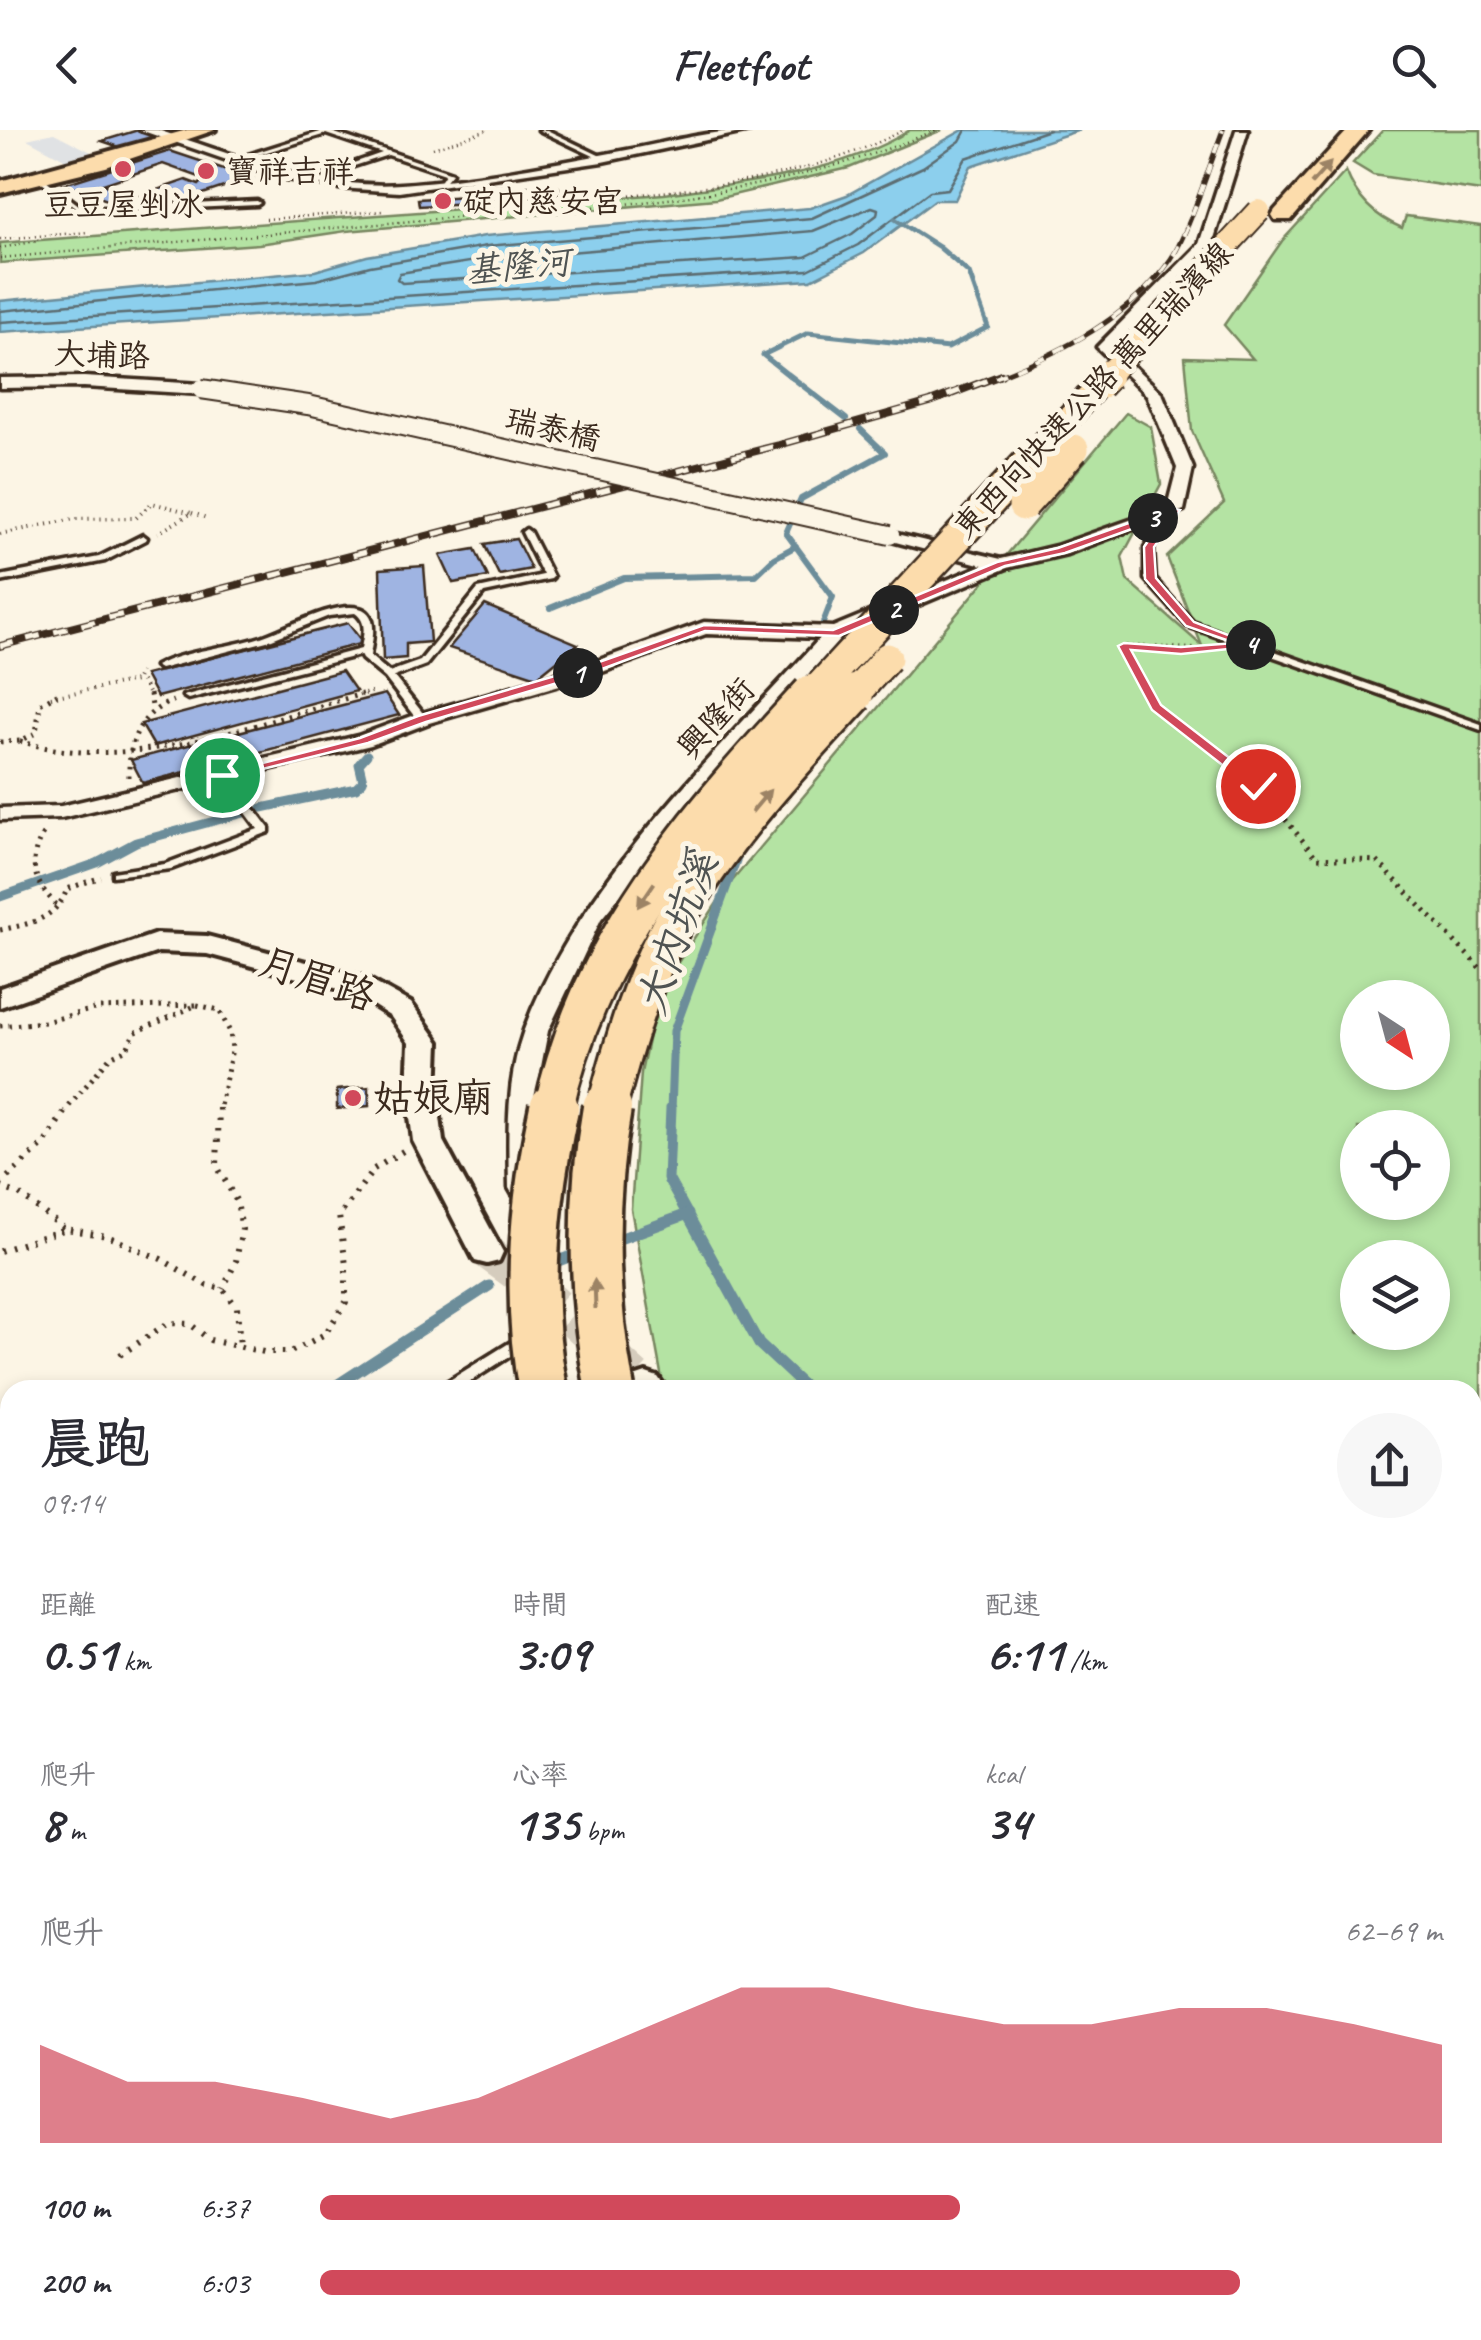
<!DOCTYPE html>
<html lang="zh-TW">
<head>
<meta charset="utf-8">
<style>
  body { margin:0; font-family:Caveat,"LXGW WenKai TC",sans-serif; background:#f7f7f7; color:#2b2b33; height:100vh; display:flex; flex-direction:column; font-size:38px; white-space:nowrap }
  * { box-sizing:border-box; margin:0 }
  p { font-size:32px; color:#7c7c81 }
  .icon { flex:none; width:55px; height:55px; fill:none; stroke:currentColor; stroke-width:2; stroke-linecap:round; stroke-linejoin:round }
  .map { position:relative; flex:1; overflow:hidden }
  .details { position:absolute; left:0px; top:1250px; width:1482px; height:960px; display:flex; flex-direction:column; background:#fff; border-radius:30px 30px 0 0; box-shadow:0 5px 15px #0003 }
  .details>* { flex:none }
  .needle { width:65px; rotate:144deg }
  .buttons { position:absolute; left:1340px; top:850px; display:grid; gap:20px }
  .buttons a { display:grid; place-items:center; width:110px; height:110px; border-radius:50%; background:#fff; box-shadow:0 5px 15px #0003; font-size:50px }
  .pin { position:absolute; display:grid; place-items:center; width:85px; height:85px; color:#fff; margin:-42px; border:5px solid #fff; border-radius:50%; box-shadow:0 2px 10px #0007 }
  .km { position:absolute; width:50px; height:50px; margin:-25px; border-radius:50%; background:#222; color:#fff; font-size:28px; line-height:50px; text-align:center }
  .round { display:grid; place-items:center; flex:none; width:105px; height:105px; border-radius:52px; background:#f7f7f7 }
  .overview { display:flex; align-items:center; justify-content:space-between; height:170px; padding:0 40px }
  h1 { font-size:55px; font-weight:700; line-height:75px }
  .metrics { display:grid; grid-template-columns:repeat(3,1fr); gap:15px; height:170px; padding:10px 40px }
  .metrics div { display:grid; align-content:center }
  .metrics b { font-size:50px; font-weight:700 }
  .metrics small { font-size:28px; font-weight:400 }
  .metrics p { font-size:28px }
  .chart { height:280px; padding:20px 40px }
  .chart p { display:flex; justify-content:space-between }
  .chart svg { width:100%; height:180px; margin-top:10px; fill:#d1495b; opacity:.7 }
  ul { padding:0 40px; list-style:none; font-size:32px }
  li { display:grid; grid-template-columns:160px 120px 1fr; align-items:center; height:75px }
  li i { height:25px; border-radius:12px; background:#d1495b }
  header { display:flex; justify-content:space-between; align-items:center; height:130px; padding:0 40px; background:#fff; font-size:45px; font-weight:700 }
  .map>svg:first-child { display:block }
</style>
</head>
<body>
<header><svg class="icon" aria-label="back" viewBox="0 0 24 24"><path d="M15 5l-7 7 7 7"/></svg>Fleetfoot<svg class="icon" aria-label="search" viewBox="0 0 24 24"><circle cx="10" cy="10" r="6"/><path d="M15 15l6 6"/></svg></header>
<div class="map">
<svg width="1481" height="2210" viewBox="0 0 1481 2210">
  <rect width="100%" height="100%" fill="#fcf5e5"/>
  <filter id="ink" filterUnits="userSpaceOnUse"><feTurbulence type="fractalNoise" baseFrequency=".01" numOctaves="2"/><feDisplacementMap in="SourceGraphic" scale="20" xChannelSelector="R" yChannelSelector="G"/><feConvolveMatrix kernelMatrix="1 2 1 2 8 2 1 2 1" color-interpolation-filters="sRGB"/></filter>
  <g filter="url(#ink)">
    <path fill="#e0e2e4" d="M54,3L97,25L70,32L27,9Z"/>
    <g fill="#b4e3a3" stroke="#788660" stroke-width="2.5" fill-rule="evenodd">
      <path d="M910,0H942L849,38L716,69L346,101L259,114L0,133V113L664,64C743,54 842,43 910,0Z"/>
      <path d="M1383,0H1481V61L1373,45L1353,33Z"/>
      <path d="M1346,41C1357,69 1374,86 1402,98L1406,86L1481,96V1688H1472V1260H664L631,1079L641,943L658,863L728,756L1126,283L1151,297L1161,354L1122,427L1127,450L1202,516L1167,427L1224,373L1192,301L1185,227L1253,229L1224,195L1282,111ZM1358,868H1432V942H1358ZM1358,998H1432V1072H1358ZM1358,1128H1432V1202H1358Z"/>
      <path d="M1473,2086L1481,2088V2210H1418L1410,2200H1472Z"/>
    </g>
    <path fill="#8ccfed" stroke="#6c8d9a" stroke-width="2.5" d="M963,0H1080L971,36L955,70H935L864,123L811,150L0,202V171L315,141L367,126L485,106L810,78L847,65Z"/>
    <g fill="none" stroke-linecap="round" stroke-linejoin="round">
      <g stroke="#5b6c71" stroke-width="2.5">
        <path d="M872,77L878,79L877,85L852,104L805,127L402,153L397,149L400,143L488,129L813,101Z"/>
        <path d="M0,181L316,150L370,136L487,116L812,88L923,37L960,11L966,0"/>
        <path d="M0,192L808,140L858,115L930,61L948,59L966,28L1049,0"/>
      </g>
      <path stroke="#6c8d9a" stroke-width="5" d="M792,248L763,225L808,203L948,218L988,197L969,143L939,117L895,89"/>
      <g stroke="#6c8d9a" stroke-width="6">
        <path d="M789,245L846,289"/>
        <path d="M550,478L624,448L756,445L774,428L796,416"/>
        <path d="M823,493L833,467L786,403L801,369L885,323L860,299"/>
      </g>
      <g stroke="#6c8d9a" stroke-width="9">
        <path d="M262,678L356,658L363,651L359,634L367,625"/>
        <path d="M0,767L97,733L136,712L244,683"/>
        <path d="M671,981L674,901L741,717"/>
      </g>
      <g stroke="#6c8d9a" stroke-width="11">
        <path d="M671,978L668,1049L759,1214L808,1260"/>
        <path d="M608,1113L688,1084"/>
        <path d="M550,1134L582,1122"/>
        <path d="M329,1260L489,1156"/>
      </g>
      <path stroke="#6c8d9a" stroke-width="14" d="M1332,2200L1339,2210"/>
    </g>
    <g fill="#9fb4e2" stroke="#3b2a1e" stroke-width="2.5">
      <path d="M138,0L160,8L125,19L102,11Z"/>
      <path d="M170,21L251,48L188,69L178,65L169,68L151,62L186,50L199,55L205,49L163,34L103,54L137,66L115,73L64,54Z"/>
      <path d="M467,66L468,73L419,76L418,69Z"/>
      <path d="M516,409L531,439L499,445L484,414Z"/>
      <path d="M475,419L488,447L453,453L440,425Z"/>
      <path d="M424,436L430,512L406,514V528L383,530L380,439Z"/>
      <path d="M485,475L578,514L537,547L449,518Z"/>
      <path d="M348,493L363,513L157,567L145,545Z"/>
      <path d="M342,541L356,561L154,616L141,594Z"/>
      <path d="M385,564L399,585L143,653L131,630Z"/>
      <path d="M369,957V976L337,979V960Z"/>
    </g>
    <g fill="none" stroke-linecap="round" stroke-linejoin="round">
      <path stroke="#d5ccbd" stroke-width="35" stroke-dasharray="35 18" stroke-linecap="butt" d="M487,1122L543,1163L646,1257"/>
      <defs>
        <g id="service">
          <path d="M317,0H326L452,43L442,55H438L445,44L388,25L308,51V49L382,23L326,4L237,31L232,30L320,2Z"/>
          <path d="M539,0H547L605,28L600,29Z"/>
          <path d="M38,47H42L84,79L257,71L260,73L257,75L83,83L38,49Z"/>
          <path d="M1172,378L1179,380L1153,417L1155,449L1193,492L1481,594V600L1187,496L1145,449V417Z"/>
          <path d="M526,399L530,402L553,447L551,449L484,463L426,535L394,547L426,587V591H418L385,548L362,529L360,525L188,569L183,566L361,519C363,505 368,492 355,483L329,486L267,511L160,539L155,536C186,520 227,518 261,507C285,499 334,471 359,478C380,483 372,511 370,526L389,542L420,531L478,459L543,445L522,402Z"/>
          <path d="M143,405L147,408L146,410L105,431L0,452V446L99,427Z"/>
          <path d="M223,642L227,643L269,698V702L171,739L113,746V742L165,734L258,699L218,645Z"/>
          <path d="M527,1202L532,1204L534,1208L532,1212L457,1260H438L440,1256Z"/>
          <path d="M1481,1993V2013L1472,2017V1997Z"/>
        </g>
        <g id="minor">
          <path d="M140,0H158C235,25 318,60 401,54C476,49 553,34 627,20C669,12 711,0 754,0L602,32L399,62L339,58L276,47Z"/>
          <path d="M1236,0H1248L1212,115L1113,217L1162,263L1193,338L1184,380L1067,424L1007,438L842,507L699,669L601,789L548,901L533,978L535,1058L531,1065H513L509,1058C508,1005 506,951 524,900C578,753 716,623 820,508L706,504L594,545L429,593L371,615L61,688L0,690V678L61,676L358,606L415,585L580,537L704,492L833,497L983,435L884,409V401L1001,429L1056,416L1167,377L1177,338L1147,265L1097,217L1199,114Z"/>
          <path d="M553,58L557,59V65L469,68L463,64L469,60Z"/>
          <path d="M84,247L201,254L209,259L201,264L84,257L0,258V248Z"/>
        </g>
        <g id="tertiary">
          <path d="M156,804L207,806L364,847L411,873L439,912L437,963L443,1011L503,1122L499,1131L487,1134L475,1131L413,1011L407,963L409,913L391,887L354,863L207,824L158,822L0,877V858Z"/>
          <path d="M646,1243L658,1247L667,1260H630L634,1247Z"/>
          <path d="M1092,2200H1146L1151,2210H1096Z"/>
        </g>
        <path id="primary" d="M187,0H215L106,37L0,63V51Z"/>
        <g id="trunk">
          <path d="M1348,0H1369L1291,90H1275L1272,85L1275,80Z"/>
          <path d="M1098,247L1107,250L1111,255L1107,260L1044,331H1024L1021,325L1024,319L1089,250Z"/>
          <path d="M699,2200H769L770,2210H700Z"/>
          <path d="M793,2200H863L865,2210H795Z"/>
        </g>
      </defs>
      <use href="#service" stroke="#3b2a1e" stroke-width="7"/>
      <use href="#minor" stroke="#3b2a1e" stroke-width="7"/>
      <use href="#tertiary" stroke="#3b2a1e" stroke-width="8"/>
      <use href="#primary" stroke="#3b2a1e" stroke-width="8"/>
      <use href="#trunk" stroke="#3b2a1e" stroke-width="7"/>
      <g stroke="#3b2a1e" stroke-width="2.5" stroke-dasharray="1 4" stroke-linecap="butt">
        <path d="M433,18L488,0"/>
        <path d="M570,69C686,61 799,54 904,0"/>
        <path d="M564,79C694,70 815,51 936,0"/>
        <path d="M266,89L383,81"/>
        <path d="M0,109L89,102"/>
        <path d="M0,118L38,111L39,106"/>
        <path d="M0,128L467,86"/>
      </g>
      <g stroke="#3b2a1e" stroke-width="4" stroke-dasharray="1 5" stroke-linecap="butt">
        <path d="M540,300L577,292"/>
        <path d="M192,383L207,388"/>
        <path d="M0,404L74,389L136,388L152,373L192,383L158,403"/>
        <path d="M142,551L150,567"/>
        <path d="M51,567L136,551L140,542"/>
        <path d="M353,567L375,561"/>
        <path d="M1151,567L1124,516L1201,519"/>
      </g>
      <g stroke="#3b2a1e" stroke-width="5" stroke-dasharray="2.5 6" stroke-linecap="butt">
        <path d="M150,564L152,576"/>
        <path d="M1149,564L1156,577L1258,656L1317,728L1377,731L1481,839"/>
        <path d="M20,611C131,646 255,593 362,564"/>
        <path d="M0,612L20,611L36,603L40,574L57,564"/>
        <path d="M129,647C128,612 139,583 173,571"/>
        <path d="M43,704C25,734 36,756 60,778"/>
        <path d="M0,800C29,794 56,790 67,759L101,747"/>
        <path d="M197,875L219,880L230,902L232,919L219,981"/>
        <path d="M0,896L45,892L98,878L197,875L134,903L127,919L110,927L65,981"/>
      </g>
      <g stroke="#3b2a1e" stroke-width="6" stroke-dasharray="2.5 8" stroke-linecap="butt">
        <path d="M219,978L217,1036L237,1072L242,1099L236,1131L223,1159"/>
        <path d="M0,1054L44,1014L67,978"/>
        <path d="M0,1057L19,1064L65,1099"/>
        <path d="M0,1121L66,1099L107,1106L161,1129L206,1155L223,1159L237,1177L240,1217"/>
        <path d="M120,1225L168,1193L190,1194L210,1210L264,1222H291L325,1204L346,1172V1135L339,1086L374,1039L403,1021"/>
      </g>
      <use href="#service" fill="#fcf5e5" fill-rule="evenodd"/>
      <use href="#minor" fill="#fcf5e5" fill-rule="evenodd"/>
      <use href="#tertiary" fill="#fcf5e5" fill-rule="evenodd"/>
      <use href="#primary" fill="#fcdcac" fill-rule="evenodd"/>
      <use href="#trunk" fill="#fcdcac" fill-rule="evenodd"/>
      <defs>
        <path id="rail-far1" d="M995,248C1059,223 1131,188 1171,129C1189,102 1210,33 1223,0"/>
        <path id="rail" d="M0,516L779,315L930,272L1001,245"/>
      </defs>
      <use href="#rail-far1" stroke="#3b2a1e" stroke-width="5"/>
      <use href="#rail" stroke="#3b2a1e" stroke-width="8"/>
      <use href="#rail-far1" stroke="#fcf5e5" stroke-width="4" stroke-dasharray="11" stroke-linecap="butt"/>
      <use href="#rail" stroke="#fcf5e5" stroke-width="5" stroke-dasharray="14" stroke-linecap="butt"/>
      <defs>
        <path id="minor-bridge" d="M201,259L308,275L890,405"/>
        <path id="trunk-bridge-far3" d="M1105,248L1259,81"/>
        <g id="trunk-bridge-far2">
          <path d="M1098,255L1107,245"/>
          <path d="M1023,376L1074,319"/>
          <path d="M810,567L1034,325"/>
          <path d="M852,567L887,528"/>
        </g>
        <g id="trunk-bridge-far1">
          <path d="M553,981C589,811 697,688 812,564"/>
          <path d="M606,981C624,911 644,842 681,779C728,699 791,632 854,564"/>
        </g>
        <g id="trunk-bridge">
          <path d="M607,978C590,1074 592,1165 610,1260"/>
          <path d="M543,1260C525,1167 534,1071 554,978"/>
        </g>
      </defs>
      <use href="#minor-bridge" stroke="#3b2a1e" stroke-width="22" stroke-linecap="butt"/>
      <use href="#trunk-bridge-far3" stroke="#3b2a1e" stroke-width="26" stroke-linecap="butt"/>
      <use href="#trunk-bridge-far2" stroke="#3b2a1e" stroke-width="34" stroke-linecap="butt"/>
      <use href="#trunk-bridge-far1" stroke="#3b2a1e" stroke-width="44" stroke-linecap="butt"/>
      <use href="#trunk-bridge" stroke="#3b2a1e" stroke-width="55" stroke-linecap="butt"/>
      <use href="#minor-bridge" stroke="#fcf5e5" stroke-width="18"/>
      <use href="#trunk-bridge-far3" stroke="#fcdcac" stroke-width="22"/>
      <use href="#trunk-bridge-far2" stroke="#fcdcac" stroke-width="29"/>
      <use href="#trunk-bridge-far1" stroke="#fcdcac" stroke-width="38"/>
      <use href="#trunk-bridge" stroke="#fcdcac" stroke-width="48"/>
    </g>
    <defs><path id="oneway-solid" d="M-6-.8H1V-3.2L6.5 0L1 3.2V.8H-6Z" transform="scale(2.5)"/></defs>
    <g fill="#9c8365">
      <use href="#oneway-solid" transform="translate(1321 43) rotate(-48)"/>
      <use href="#oneway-solid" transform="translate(761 671) rotate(-50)"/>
      <use href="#oneway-solid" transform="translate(646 765) rotate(124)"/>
      <use href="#oneway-solid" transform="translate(595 1164) rotate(-92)"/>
    </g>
  </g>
  <path fill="#d1495b" stroke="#fff" stroke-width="2.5" d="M1171,378L1180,380L1154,417L1156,448L1194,492L1257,516L1181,524L1131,520L1161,575L1262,653V659H1253L1152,580L1118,516L1124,513L1181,517L1235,513L1186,496L1145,449L1144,417L1165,387L1065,423L1005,436L839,506L705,501L591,543L426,592L368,613L222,649L216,645L360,608L418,586L582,538L704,495L833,500L997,432L1058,418Z"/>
  <g fill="#d1495b" stroke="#fcf5e5" stroke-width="4">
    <circle cx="123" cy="39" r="10"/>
    <circle cx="206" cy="41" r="10"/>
    <circle cx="443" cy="71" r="10"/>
    <circle cx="353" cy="968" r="10"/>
  </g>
  <g text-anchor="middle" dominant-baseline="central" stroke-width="10" stroke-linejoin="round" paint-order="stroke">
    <g font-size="32" fill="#3b2a1e" stroke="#fcf5e5" text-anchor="start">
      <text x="226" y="41">寶祥吉祥</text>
      <text x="463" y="71">碇內慈安宮</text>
      <text x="123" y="74" text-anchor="middle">豆豆屋剉冰</text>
    </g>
    <g font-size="32" fill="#3b2a1e" stroke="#fcf5e5">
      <text transform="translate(102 225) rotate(2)">大埔路</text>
      <text transform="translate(1093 260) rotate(-47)">東西向快速公路 萬里瑞濱線</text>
      <text transform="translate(553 299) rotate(13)">瑞泰橋</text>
      <text transform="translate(716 588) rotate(-47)">興隆街</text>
    </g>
    <g font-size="35" font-style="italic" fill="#4f5352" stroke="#fcf5e5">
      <text transform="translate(518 136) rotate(-5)">基隆河</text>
    </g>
    <g font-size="40" fill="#3b2a1e" stroke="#fcf5e5">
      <text transform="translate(317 849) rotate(19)">月眉路</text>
    </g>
    <g font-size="40" fill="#3b2a1e" stroke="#fcf5e5" text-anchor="start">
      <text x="373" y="968">姑娘廟</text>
    </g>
    <g font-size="42" font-style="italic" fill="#4f5352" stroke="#fcf5e5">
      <text transform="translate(677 803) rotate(-71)">大內坑溪</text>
    </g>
  </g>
</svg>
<div class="buttons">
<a><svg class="needle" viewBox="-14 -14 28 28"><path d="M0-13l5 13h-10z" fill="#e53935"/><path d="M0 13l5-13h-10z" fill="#7c7c81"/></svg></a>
<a><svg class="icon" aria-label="locate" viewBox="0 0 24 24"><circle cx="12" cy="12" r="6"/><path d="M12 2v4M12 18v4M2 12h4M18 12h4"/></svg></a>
<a><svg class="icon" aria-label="layers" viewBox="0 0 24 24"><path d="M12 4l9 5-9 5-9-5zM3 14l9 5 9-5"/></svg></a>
</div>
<div class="pin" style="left:222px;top:645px;background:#1e9e55"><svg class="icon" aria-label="arrive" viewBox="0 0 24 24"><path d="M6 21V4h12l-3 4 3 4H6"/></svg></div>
<div class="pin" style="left:1258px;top:656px;background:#d93025"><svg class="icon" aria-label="check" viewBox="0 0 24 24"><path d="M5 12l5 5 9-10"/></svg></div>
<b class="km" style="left:578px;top:543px">1</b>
<b class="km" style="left:894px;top:480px">2</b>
<b class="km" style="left:1153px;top:388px">3</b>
<b class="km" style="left:1251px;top:515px">4</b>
<section class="details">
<div class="overview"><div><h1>晨跑</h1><p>09:14</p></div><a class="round"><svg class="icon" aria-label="share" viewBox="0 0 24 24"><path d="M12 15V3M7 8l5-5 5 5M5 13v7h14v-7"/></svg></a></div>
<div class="metrics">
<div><p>距離</p><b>0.51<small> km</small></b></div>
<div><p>時間</p><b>3:09</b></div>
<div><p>配速</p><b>6:11<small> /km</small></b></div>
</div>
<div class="metrics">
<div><p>爬升</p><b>8<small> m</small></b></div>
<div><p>心率</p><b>135<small> bpm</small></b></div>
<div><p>kcal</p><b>34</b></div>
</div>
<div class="chart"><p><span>爬升</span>62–69 m</p>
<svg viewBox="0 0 160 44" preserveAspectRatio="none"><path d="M0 44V20L10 29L20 29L30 33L40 38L50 33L60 24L70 15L80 6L90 6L100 11L110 15L120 15L130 11L140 11L150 15L160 20V44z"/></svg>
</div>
<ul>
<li><b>100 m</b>6:37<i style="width:57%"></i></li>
<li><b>200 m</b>6:03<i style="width:82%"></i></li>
</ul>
</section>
</div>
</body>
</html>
